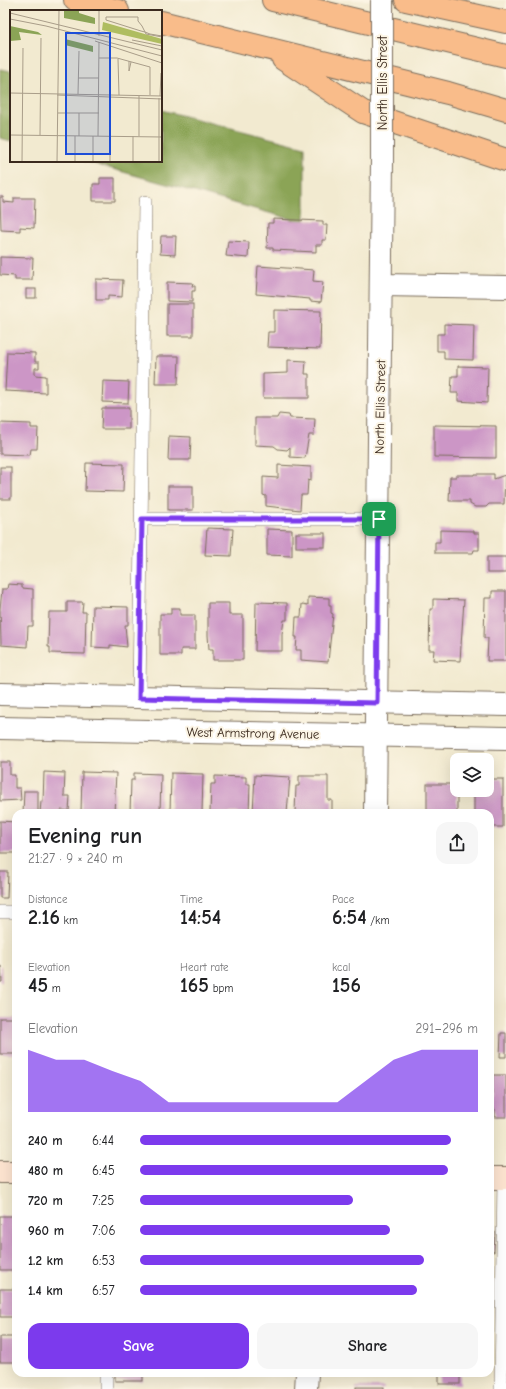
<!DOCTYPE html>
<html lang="en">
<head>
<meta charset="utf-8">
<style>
  body { margin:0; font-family:"Comic Neue",sans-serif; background:#f6f6f6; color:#202124; height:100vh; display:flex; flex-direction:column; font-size:15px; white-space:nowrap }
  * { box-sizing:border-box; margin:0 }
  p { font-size:13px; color:#757577 }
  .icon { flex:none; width:22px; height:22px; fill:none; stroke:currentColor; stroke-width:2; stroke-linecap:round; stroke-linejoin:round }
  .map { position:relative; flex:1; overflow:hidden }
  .details { position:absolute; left:12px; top:809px; width:482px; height:568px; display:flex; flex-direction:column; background:#fff; border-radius:12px; box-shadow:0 4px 16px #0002 }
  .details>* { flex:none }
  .tools { position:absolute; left:450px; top:753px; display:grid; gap:8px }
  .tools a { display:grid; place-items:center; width:44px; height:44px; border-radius:8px; background:#fff; box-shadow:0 4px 16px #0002; font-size:20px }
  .pin { position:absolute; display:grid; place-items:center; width:34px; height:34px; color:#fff; margin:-17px; border-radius:8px; box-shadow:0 2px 6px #0006 }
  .round { display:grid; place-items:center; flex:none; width:42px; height:42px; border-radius:12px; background:#f6f6f6 }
  .overview { display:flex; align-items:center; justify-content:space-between; height:68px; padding:0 16px }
  h1 { font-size:22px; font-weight:600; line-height:30px }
  .figures { display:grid; grid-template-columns:repeat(3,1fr); gap:6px; height:68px; padding:4px 16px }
  .figures div { display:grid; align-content:center }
  .figures b { font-size:20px; font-weight:600 }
  .figures small { font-size:11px; font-weight:400 }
  .figures p { font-size:11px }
  .chart { height:112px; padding:8px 16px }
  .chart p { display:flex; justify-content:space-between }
  .chart svg { width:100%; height:72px; margin-top:4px; fill:#7c3aed; opacity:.7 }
  .action { display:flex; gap:8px; margin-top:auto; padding:8px 16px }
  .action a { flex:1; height:46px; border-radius:12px; background:#7c3aed; color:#fff; font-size:16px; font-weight:600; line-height:46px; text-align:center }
  .action a+a { background:#f6f6f6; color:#202124 }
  ul { padding:0 16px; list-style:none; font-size:13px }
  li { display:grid; grid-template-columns:64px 48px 1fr; align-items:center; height:30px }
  li i { height:10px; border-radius:5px; background:#7c3aed }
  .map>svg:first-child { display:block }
</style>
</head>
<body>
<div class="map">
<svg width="506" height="1389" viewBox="0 0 506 1389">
  <rect width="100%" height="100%" fill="#fcf5e5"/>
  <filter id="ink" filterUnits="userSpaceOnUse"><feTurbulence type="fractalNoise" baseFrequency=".025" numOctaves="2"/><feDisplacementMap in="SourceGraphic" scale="8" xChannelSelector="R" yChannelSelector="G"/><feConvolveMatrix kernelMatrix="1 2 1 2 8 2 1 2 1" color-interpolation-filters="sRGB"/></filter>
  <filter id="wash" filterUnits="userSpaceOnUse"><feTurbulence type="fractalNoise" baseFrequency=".012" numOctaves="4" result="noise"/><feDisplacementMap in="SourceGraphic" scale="16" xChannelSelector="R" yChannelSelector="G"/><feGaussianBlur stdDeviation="0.9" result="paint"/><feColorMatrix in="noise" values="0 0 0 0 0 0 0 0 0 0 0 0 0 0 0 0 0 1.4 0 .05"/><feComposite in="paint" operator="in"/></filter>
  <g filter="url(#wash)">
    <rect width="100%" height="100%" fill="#f2ead0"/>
    <g fill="#8ba456" stroke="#63673a">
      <path d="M0,69L11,71V141L0,138Z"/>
      <path d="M161,110L305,147V223L84,161H161Z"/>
    </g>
    <g id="blocks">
      <g fill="#cc96c6">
        <path d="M100,178H115V201H93V184H100Z"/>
        <path d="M0,197H3V202L14,203V198H35L34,228L20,227V231L1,230Z"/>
        <path d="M273,219L323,221V225H327L326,240H322V245H316V252L273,250V248H267L268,223H273Z"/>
        <path d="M161,236H176L175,255L160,254Z"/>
        <path d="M228,241L249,242L248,258L226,256Z"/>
        <path d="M0,257L33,258L32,280H15V276L0,275Z"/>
        <path d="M258,266L314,270L313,281L323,282L321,302L310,301V299L256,294Z"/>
        <path d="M96,279L123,280L122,297L108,296V300H96Z"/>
        <path d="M167,282L193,283L192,286H195V291H192V302L167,301Z"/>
        <rect x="26" y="289" width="10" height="9"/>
        <rect x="167" y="304" width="26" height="32"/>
        <path d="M274,310L321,311L320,349L267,347L268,332H274Z"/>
        <path d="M444,324L474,325L473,360L444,359V351H437V334H444Z"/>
        <path d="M7,352L35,353V362H39V368H35V375L46,376V393L5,391Z"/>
        <path d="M156,356H179L178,384H155Z"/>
        <path d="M288,360L306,361L305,374H309V398H263V374L288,373Z"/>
        <path d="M458,366L488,367L487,403L458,401V393H451L452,376H458Z"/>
        <path d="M103,381L129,382L128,403L102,402Z"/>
        <path d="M102,408H129V429H101Z"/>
        <path d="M279,414L289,415L290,418L315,419L314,435H309L305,458L290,457V447L287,450L278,449L274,446L255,445V418H277Z"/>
        <path d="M0,423L31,424V428H38L37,449H31L30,455L0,454Z"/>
        <path d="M434,425L496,426V458L434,457Z"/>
        <path d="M169,436L191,437L190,460H168Z"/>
        <path d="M86,463L124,464L123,492L85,491Z"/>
        <path d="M278,465L311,467V481L308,480L307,495H301L300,510L266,506V496L263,495V477L278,478Z"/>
        <rect x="0" y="467" width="11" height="32"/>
        <path d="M474,474H494V479L505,475L504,504H489L486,507H475L470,504V501H449L450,477H456V475H474Z"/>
        <rect x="168" y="486" width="25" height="24"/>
        <path d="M207,528L233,529L231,556L205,555Z"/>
        <path d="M267,529L292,530V556L267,555Z"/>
        <path d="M440,530L474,531V533H479V550H474L473,553H435V542H440Z"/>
        <rect x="296" y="533" width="29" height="14"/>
        <rect x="487" y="557" width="19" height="16"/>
        <path d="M8,584L22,585V588L33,589V626H28L27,647L1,645L0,609L2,589H7Z"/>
        <path d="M492,591H506V661H487L488,638H484L485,598H492Z"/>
        <path d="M308,597L329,598V605H331V613L333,614L328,662L301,660V650H296L297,637H295L296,617H301L302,604L308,605Z"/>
        <path d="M433,599L464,600L460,661L433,660L434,650H429L430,609H433Z"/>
        <path d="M67,602H83L82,612H86L85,654L50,653V647H48L49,612H67Z"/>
        <path d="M256,602L287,603V620H284L282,634V651H255Z"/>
        <path d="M208,603H229V615H243V660H213V649H209L208,635Z"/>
        <path d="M93,606L128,607V625H125L127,647L110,645V648L92,647Z"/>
        <path d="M171,608H180V615H195V649H181V655H160V614H171Z"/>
        <path d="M0,762H10V775H15V788H20L21,800L0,801Z"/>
        <path d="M44,772L65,773L64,796H70L69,811L61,810V813H40L41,801L43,802Z"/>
        <path d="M82,772L116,773L114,813H81Z"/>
        <path d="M134,773L161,774L160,813H130L131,780H134Z"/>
        <path d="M171,773L203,774L202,813H170Z"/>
        <path d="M255,775L290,777L287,813H253Z"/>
        <path d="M215,776L246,777V784H250L249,813H210L211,784H215Z"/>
        <path d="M299,776H328V800H332V813H295L296,786H299Z"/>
        <path d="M487,779H503V827H490V813H474V790H487Z"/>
        <rect x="427" y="784" width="30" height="29"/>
        <path d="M24,791H38V813H23Z"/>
        <path d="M0,821L16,822V853H0Z"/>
        <path d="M0,872H8L7,898H0Z"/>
        <path d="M0,966H1L2,982H0Z"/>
        <path d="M0,1018H15L16,1054H0Z"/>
        <path d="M501,1033H506V1057H500Z"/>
        <path d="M493,1075H506V1117H495V1109H492Z"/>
        <rect x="0" y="1216" width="16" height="54"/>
        <path d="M490,1231L495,1232L494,1252L490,1251Z"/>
        <path d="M0,1289H15L16,1317H0Z"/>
        <rect x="0" y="1337" width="16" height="25"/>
        <rect x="115" y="1373" width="28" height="8"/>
        <rect x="439" y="1373" width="21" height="11"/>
        <rect x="356" y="1387" width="28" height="2"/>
      </g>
    </g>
  </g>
  <g filter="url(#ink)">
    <use href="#blocks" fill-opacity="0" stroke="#7b6d5c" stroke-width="1"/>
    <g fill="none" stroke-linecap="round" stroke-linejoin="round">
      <defs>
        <g id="lane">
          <path d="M142,519H379"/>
          <path d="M139,698L145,202"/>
          <path d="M0,912H16"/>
          <path d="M106,1389V1373"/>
          <path d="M501,1389L504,1178"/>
        </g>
        <g id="street">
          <path d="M381,285L506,287"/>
          <path d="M0,694L506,705"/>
          <path d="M0,728L506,738"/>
          <path d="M375,813L382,161"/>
          <path d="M306,1389L307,1373"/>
        </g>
        <g id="secondary">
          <path d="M0,1172H16"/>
          <path d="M490,1178H506"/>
        </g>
        <g id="highway">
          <path d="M75,0L118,11"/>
          <path d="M273,0L506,56"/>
          <path d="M406,0L506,22"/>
          <path d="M161,22L448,93L506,110"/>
          <path d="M283,59L363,112L506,160"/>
        </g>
      </defs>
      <use href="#lane" stroke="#7b6d5c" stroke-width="14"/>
      <use href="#street" stroke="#7b6d5c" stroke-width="24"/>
      <use href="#secondary" stroke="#7b6d5c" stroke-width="24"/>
      <use href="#highway" stroke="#7b6d5c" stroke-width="24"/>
      <use href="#lane" stroke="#fff" stroke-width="13"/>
      <use href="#street" stroke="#fff" stroke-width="22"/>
      <use href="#secondary" stroke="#fde4d0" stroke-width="22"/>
      <use href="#highway" stroke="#f9bc8a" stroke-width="22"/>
      <defs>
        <path id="street-bridge" d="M382,0V161"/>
      </defs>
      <use href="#street-bridge" stroke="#7b6d5c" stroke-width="24" stroke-linecap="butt"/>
      <use href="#street-bridge" stroke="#fff" stroke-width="22"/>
    </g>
  </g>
  <g fill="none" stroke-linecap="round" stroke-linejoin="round" filter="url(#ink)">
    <defs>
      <path id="route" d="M142,519H379L377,703L139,698Z"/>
    </defs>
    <use href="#route" stroke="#fff" stroke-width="8"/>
    <use href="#route" stroke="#7c3aed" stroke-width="5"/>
  </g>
  <g text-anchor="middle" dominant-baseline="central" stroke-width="4" stroke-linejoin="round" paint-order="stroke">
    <g font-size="13" fill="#3b2a1e" stroke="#fcf5e5">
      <text transform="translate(382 83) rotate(-90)">North Ellis Street</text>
      <text transform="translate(380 407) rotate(-89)">North Ellis Street</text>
      <text transform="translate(253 733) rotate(1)">West Armstrong Avenue</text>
    </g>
  </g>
  <g transform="translate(10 10)">
    <rect width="152" height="152" fill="#f2ead0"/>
    <path d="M93,12L152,29V34L92,20Z" fill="#afbd60"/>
    <path d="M54,0H69V3L85,8V14L54,8ZM0,16L28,22L32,25L9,22L11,30L0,31ZM55,29L83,36V42L55,35Z" fill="#8ba456"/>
    <path fill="none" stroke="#a99d89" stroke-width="1" d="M0,3L152,40M0,9L36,16L152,46M89,26V0M152,26L140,24L135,22L131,21L96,10V7H128V11L132,16L136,24L152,27M122,30L152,36M85,31L152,53M89,48H107L140,57V85M108,49L109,85M119,51V61L121,52M68,68H89M0,83L152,86M68,84L69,41M47,85L152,89M150,86L151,63M48,103H89M0,125L152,127M30,125L31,28M69,126V103M88,126L89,32M129,126V86M12,152L13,38M47,152L49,0M65,152V126M83,152V126M100,152V126M123,152V126M149,152V88"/>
    <path fill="#1d4ed8" fill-opacity="0.15" stroke="#1d4ed8" stroke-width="2" d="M56,23H100V144H56Z"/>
    <rect width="152" height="152" fill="none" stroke="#3b2a1e" stroke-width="2"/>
  </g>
</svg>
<div class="tools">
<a><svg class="icon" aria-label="layers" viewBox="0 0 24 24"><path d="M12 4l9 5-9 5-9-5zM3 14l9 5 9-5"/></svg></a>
</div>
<div class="pin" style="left:379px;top:519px;background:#1e9e55"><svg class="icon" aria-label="arrive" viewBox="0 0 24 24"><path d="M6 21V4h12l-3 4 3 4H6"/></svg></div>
<section class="details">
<div class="overview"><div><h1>Evening run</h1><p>21:27 · 9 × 240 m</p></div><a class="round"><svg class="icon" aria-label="share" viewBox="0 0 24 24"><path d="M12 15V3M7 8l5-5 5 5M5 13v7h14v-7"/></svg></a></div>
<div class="figures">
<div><p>Distance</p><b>2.16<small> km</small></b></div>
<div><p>Time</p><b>14:54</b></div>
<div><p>Pace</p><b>6:54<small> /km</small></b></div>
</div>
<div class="figures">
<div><p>Elevation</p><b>45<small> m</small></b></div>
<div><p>Heart rate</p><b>165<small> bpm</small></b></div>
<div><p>kcal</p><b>156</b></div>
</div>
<div class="chart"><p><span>Elevation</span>291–296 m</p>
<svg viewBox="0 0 160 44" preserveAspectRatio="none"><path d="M0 44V6L10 12L20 12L30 19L40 25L50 38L60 38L70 38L80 38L90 38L100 38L110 38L120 25L130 12L140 6L150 6L160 6V44z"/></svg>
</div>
<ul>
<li><b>240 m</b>6:44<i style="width:92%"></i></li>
<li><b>480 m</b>6:45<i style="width:91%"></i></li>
<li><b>720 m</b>7:25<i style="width:63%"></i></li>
<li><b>960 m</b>7:06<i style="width:74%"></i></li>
<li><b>1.2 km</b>6:53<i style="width:84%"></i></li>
<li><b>1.4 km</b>6:57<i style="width:82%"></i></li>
</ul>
<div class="action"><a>Save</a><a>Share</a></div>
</section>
</div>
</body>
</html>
